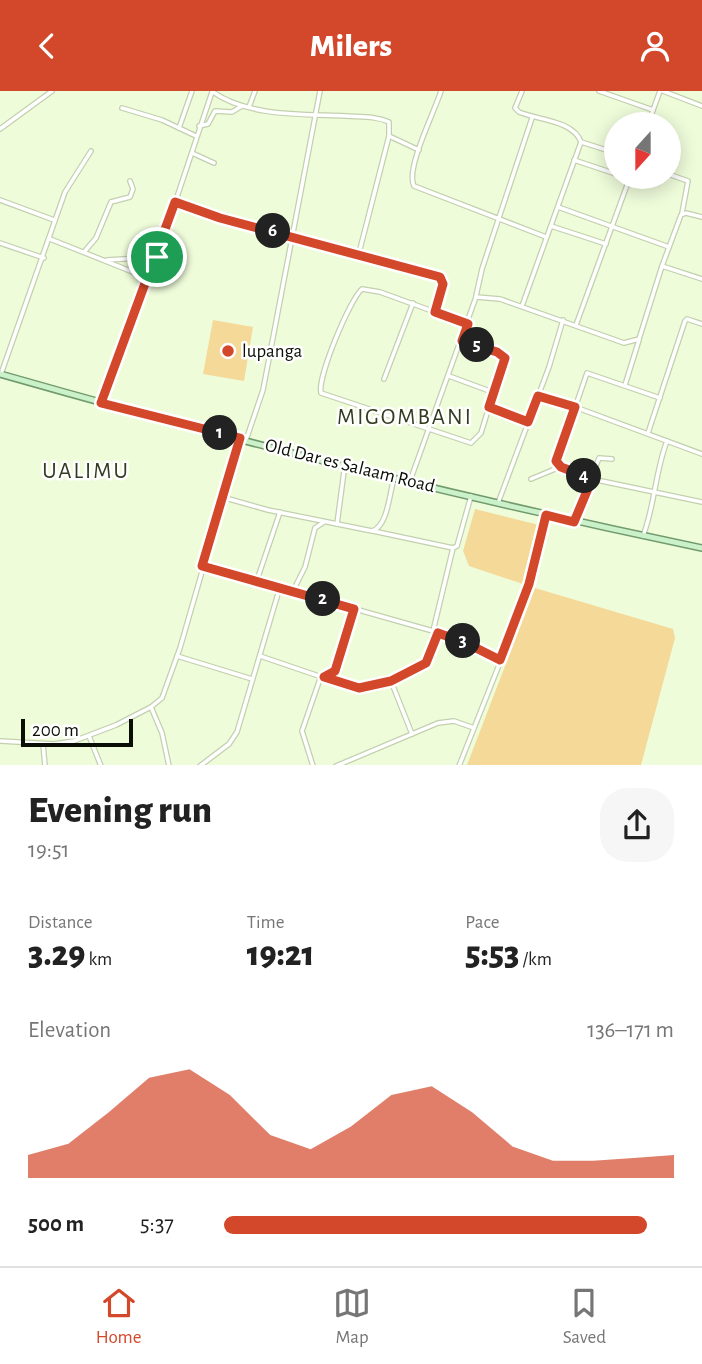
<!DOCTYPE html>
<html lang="en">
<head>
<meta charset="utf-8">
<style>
  body { margin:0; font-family:"Alegreya Sans",sans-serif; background:#f6f6f6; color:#222; height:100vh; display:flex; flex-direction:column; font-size:26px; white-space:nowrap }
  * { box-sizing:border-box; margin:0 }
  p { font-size:23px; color:#767676 }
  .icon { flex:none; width:38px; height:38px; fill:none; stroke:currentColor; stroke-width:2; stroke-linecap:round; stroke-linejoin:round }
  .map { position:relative; height:674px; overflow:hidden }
  .side { display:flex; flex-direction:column; background:#fff; flex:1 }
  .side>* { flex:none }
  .needle { width:46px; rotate:201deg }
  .buttons { position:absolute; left:604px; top:21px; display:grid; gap:14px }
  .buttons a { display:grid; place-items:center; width:77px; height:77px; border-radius:50%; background:#fff; box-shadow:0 4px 18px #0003; font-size:35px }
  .scale { position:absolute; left:21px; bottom:18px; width:112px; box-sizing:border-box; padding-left:7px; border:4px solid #0a0e04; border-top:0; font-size:19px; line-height:24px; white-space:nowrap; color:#0a0e04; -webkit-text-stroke:5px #fff; paint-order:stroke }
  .pin { position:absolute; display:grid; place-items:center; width:60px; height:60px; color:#fff; margin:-30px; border:4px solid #fff; border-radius:50%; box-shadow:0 2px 7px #0007 }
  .km { position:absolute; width:35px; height:35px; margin:-18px; border-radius:50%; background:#222; color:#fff; font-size:19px; line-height:35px; text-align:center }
  .round { display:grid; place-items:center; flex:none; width:74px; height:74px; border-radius:28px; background:#f6f6f6 }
  .overview { display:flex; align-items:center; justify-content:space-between; height:119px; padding:0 28px }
  h1 { font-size:38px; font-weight:800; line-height:52px }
  .figures { display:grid; grid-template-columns:repeat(3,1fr); gap:10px; height:119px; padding:7px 28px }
  .figures div { display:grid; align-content:center }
  .figures b { font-size:35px; font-weight:800 }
  .figures small { font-size:19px; font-weight:400 }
  .figures p { font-size:19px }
  .chart { height:196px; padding:14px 28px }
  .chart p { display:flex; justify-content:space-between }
  .chart svg { width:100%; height:126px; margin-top:7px; fill:#d3482b; opacity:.7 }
  ul { padding:0 28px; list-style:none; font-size:23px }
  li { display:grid; grid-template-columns:112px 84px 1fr; align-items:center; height:52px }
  li i { height:18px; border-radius:9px; background:#d3482b }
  header { display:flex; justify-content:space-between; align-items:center; height:91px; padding:0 28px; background:#d3482b; color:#fff; font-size:32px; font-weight:800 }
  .tabs { display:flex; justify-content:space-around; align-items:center; height:98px; border-top:2px solid #e0e0e0; background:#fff; font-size:19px; color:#767676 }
  .tabs a { display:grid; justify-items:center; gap:4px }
  .tabs .current { color:#d3482b }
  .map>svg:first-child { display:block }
</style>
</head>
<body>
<header><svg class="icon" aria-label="back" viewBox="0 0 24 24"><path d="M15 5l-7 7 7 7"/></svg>Milers<svg class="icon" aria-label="person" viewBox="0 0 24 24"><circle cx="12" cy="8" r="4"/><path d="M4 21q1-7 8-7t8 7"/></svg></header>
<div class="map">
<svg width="702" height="675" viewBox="0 0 702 675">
  <rect width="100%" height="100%" fill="#effcda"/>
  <g fill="#f4d998">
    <path d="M213,229L253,236L244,290L203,283Z"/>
    <path d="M475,418L539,434L526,494L469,475L463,460Z"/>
    <path d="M535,497L673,538L675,547L641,674H467Z"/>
  </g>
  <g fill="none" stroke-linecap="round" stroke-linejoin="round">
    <defs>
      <g id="minor">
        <path d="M441,0C435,20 405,78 414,95L546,146"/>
        <path d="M522,0L515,17L519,21C537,29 573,29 581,51L616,62"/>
        <path d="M599,0L653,19"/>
        <path d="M663,0L702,15"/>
        <path d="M213,1C249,26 304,23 346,25C361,26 376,25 389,31V45L359,162"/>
        <path d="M249,16L255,0"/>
        <path d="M122,17L162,29L196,45"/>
        <path d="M648,33L660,0"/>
        <path d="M199,35L208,33L215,20L232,21L242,15"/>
        <path d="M179,37L192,0"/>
        <path d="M0,38L52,0"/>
        <path d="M389,45L419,59"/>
        <path d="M192,62L214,72"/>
        <path d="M574,69L616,83"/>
        <path d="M668,83L688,90L682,122"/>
        <path d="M0,109L54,129"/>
        <path d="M176,111L220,127L434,183L443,188L435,221"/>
        <path d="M558,116L669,156"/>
        <path d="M551,135L606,153"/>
        <path d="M50,148L148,187"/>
        <path d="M0,152L44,167"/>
        <path d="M85,160L96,147L111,111L130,106L133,98L130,90"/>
        <path d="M107,169L156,166"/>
        <path d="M662,175L681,124L686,122L702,126"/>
        <path d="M476,205L482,178L532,27"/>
        <path d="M522,215L581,51"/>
        <path d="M576,234L630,86"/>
        <path d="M462,250L500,262L504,267L481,342L471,352L321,302C317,287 350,208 362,198L380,201L468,233"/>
        <path d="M1,283L65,101L91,60"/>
        <path d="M449,285L495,302"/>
        <path d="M384,288L413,212"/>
        <path d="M625,294L639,249"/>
        <path d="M539,306L575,316L702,363"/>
        <path d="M660,307L587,282L558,366V374L592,388L702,411"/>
        <path d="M101,311L157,166L212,1"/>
        <path d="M490,316L528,331"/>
        <path d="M648,342L685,230L687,228L702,233"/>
        <path d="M246,349L263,299L320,0"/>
        <path d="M531,388L560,376"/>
        <path d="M410,390L476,206L500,208L624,252L639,248L662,175L702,188"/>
        <path d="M222,406L268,419L372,440C388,435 389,403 394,388"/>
        <path d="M498,412L549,276L563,229"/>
        <path d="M575,429L599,367L612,368"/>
        <path d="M337,433L345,373"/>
        <path d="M373,440L453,457"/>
        <path d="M643,445C655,414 655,381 667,350"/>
        <path d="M203,475L433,540L466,552L500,569"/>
        <path d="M257,489L280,421"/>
        <path d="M293,500L305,476L315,437L324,431"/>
        <path d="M433,540L453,457L457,455L471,405"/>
        <path d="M177,565L252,588"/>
        <path d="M260,565L351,596L377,595L420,578L429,567L438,542"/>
        <path d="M332,588L354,518"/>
        <path d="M391,590L412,643"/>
        <path d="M151,616L162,642L169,675"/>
        <path d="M89,645L101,675"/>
        <path d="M0,650L54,653L74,650L116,634L151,616L162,607L180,557L240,349"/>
        <path d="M43,653L45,675"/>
        <path d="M200,675L229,653L237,641L280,496"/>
        <path d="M313,675L302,640L321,585"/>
        <path d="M336,675L438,632L454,630L474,637"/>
        <path d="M459,675L522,516L546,424"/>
      </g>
      <path id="major" d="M0,283C231,349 466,408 702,457"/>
    </defs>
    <use href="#minor" stroke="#c3d0af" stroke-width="6"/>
    <use href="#major" stroke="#719b6d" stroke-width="8"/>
    <use href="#minor" stroke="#fff" stroke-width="3.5"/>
    <use href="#major" stroke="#cbf1ca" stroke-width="5"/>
  </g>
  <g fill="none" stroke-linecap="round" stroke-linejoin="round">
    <defs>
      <path id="route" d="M175,111L220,127L440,186L443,193L435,221L468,233L462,250L497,261L505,267L489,316L528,331L538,305L575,316L556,370L561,376L592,388L574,431L546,424L529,493L500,569L466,552L438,542L426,572L391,590L359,597L324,586L335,580L354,518L202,475L240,347L101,312Z"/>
    </defs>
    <use href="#route" stroke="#fff" stroke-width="14"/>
    <use href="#route" stroke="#d3482b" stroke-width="9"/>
  </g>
  <circle fill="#d3482b" stroke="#fff" stroke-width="2.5" cx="228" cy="260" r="7"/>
  <g text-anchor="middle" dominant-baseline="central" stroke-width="5" stroke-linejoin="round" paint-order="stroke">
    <g font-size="19" fill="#0a0e04" stroke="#fff" text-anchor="start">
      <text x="242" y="260">lupanga</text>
    </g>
    <g font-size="19" fill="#0a0e04" stroke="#fff">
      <text transform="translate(350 375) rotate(14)">Old Dar es Salaam Road</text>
    </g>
    <g font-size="23" letter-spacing="2" fill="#323c20" stroke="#fff">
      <text x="405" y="326">MIGOMBANI</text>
      <text x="86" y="380">UALIMU</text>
    </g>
  </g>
</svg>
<div class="buttons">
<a><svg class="needle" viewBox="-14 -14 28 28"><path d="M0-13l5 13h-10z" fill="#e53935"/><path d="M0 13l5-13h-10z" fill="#767676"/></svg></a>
</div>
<div class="scale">200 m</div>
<div class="pin" style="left:157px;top:166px;background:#1e9e55"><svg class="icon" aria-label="arrive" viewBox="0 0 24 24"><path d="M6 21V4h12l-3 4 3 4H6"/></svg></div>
<b class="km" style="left:220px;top:342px">1</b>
<b class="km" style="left:323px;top:508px">2</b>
<b class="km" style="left:463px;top:550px">3</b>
<b class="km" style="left:584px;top:385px">4</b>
<b class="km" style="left:477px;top:254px">5</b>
<b class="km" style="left:273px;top:140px">6</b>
</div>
<section class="side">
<div class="overview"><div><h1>Evening run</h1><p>19:51</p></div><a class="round"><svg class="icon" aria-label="share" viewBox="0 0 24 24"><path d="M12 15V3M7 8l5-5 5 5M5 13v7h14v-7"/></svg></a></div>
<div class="figures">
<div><p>Distance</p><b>3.29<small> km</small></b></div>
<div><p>Time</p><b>19:21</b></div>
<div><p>Pace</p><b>5:53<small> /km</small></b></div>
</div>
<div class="chart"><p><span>Elevation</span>136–171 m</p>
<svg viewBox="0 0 160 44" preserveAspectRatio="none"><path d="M0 44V36L10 32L20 21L30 9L40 6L50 15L60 29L70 34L80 26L90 15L100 12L110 21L120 33L130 38L140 38L150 37L160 36V44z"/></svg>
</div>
<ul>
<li><b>500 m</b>5:37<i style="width:94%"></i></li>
</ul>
</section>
<nav class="tabs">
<a class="current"><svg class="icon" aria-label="home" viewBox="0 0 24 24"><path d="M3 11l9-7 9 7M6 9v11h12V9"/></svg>Home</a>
<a><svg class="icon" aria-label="map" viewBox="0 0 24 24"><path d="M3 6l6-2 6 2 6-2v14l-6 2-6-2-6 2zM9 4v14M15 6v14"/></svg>Map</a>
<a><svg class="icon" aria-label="saved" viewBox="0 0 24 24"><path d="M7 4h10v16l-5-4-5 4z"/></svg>Saved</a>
</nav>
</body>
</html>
